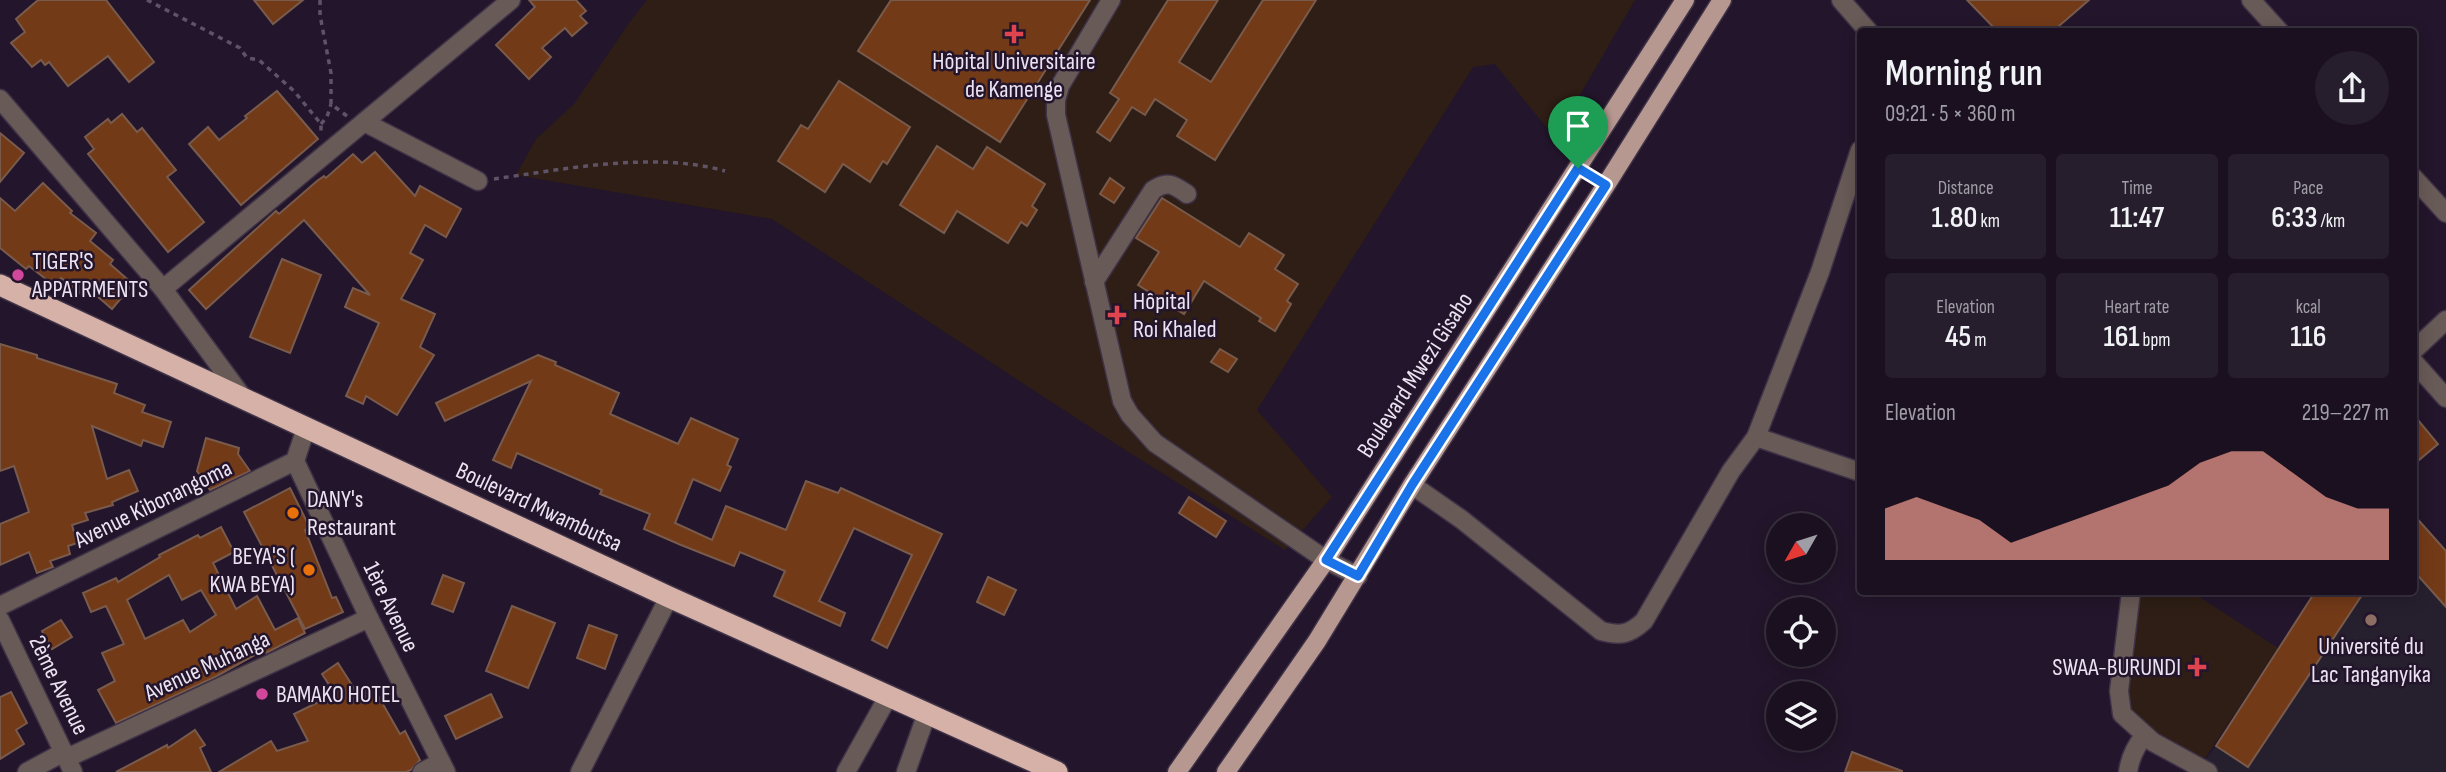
<!DOCTYPE html>
<html lang="en">
<head>
<meta charset="utf-8">
<style>
  body { margin:0; font-family:"Sofia Sans Condensed",sans-serif; background:#271e2d; color:#f1f3f6; height:100vh; display:flex; flex-direction:column; font-size:26px; white-space:nowrap }
  * { box-sizing:border-box; margin:0 }
  p { font-size:23px; color:#9f9da5 }
  .icon { flex:none; width:38px; height:38px; fill:none; stroke:currentColor; stroke-width:2; stroke-linecap:round; stroke-linejoin:round }
  .map { position:relative; flex:1; overflow:hidden }
  .panel { position:absolute; left:1857px; top:28px; width:560px; height:567px; display:flex; flex-direction:column; background:#1a1020; border-radius:7px; box-shadow:0 4px 18px #0003,0 0 0 2px #38303e }
  .panel>* { flex:none }
  .needle { width:46px; rotate:231deg }
  .fabs { position:absolute; left:1766px; top:513px; display:grid; gap:14px }
  .fabs a { display:grid; place-items:center; width:70px; height:70px; border-radius:50%; background:#1a1020; box-shadow:0 4px 18px #0003,0 0 0 2px #38303e; font-size:35px }
  .pin { position:absolute; display:grid; place-items:center; width:60px; height:60px; color:#fff; margin:-72px -30px; border-radius:50% 50% 50% 0; rotate:-45deg; box-shadow:0 0 7px #0007 }
  .pin .icon { rotate:45deg }
  .round { display:grid; place-items:center; flex:none; width:74px; height:74px; border-radius:37px; background:#271e2d }
  .head { display:flex; align-items:center; justify-content:space-between; height:119px; padding:0 28px }
  h1 { font-size:38px; font-weight:600; line-height:52px }
  .figures { display:grid; grid-template-columns:repeat(3,1fr); gap:10px; height:119px; padding:7px 28px }
  .figures div { display:grid; align-content:center; border-radius:7px; background:#271e2d; text-align:center }
  .figures b { font-size:30px; font-weight:600 }
  .figures small { font-size:19px; font-weight:400 }
  .figures p { font-size:19px }
  .chart { height:196px; padding:14px 28px }
  .chart p { display:flex; justify-content:space-between }
  .chart svg { width:100%; height:126px; margin-top:7px; fill:#f59d8f; opacity:.7 }
  .map>svg:first-child { display:block }
</style>
</head>
<body>
<div class="map">
<svg width="2446" height="772" viewBox="0 0 2446 772">
  <rect width="100%" height="100%" fill="#23152b"/>
  <path fill="#261f2e" d="M2413,513L2446,549V772H2205L2199,768L2216,746L2315,592H2413Z"/>
  <g fill="#2e1e15">
    <path d="M647,0H1635L1555,138L1495,64L1473,67L1257,410L1332,497L1285,550L1122,448L772,219L516,175L536,139L574,104L629,23Z"/>
    <path d="M2139,592H2192L2278,648L2196,772H2189L2131,728L2126,687Z"/>
  </g>
  <g fill="#733a18" stroke="#785b4c" stroke-width="2" fill-rule="evenodd">
    <path d="M38,0H106L154,62L129,82L108,56L68,86L49,62L45,65L41,60L32,67L11,43L25,32L16,19Z"/>
    <path d="M254,0H303L273,24Z"/>
    <path d="M529,0H576L586,11L580,16L587,23L572,36L565,28L542,48L551,57L529,79L496,45L535,7Z"/>
    <path d="M891,0H1090L1000,142L858,51Z"/>
    <path d="M1168,0H1218L1179,62L1211,82L1263,0H1316L1215,160L1177,136L1187,120L1155,99L1145,115L1132,107L1110,141L1097,132L1119,99L1110,93Z"/>
    <path d="M1967,0H2089L2052,32H1998Z"/>
    <path d="M839,81L910,127L887,164L883,161L870,182L843,164L825,192L778,161L801,125L808,129Z"/>
    <path d="M277,91L318,139L241,205L189,144L208,127L219,140L247,118L245,116Z"/>
    <path d="M122,114L137,132L142,128L176,170L167,177L204,222L168,252L88,154L94,149L85,137L108,119L111,123Z"/>
    <path d="M0,133L24,153L0,182Z"/>
    <path d="M937,146L973,169L987,147L1045,184L1032,206L1037,210L1027,226L1021,222L1008,243L957,211L944,233L900,205Z"/>
    <path d="M375,152L415,196L420,186L461,209L446,237L425,225L410,253L423,260L401,299L435,314L420,347L434,355L397,415L366,396L363,404L346,396L379,323L345,307L353,288L370,295L304,220L206,309L189,290L276,211L279,214L317,181L324,176L326,178L353,154L362,163Z"/>
    <path d="M1110,178L1124,188L1114,203L1100,194Z"/>
    <path d="M43,183L72,211L70,213L96,233L90,241L113,260L110,264L133,284L112,309L90,290L85,297L61,278L55,286L29,266L26,269L0,248V198L15,211Z"/>
    <path d="M1162,198L1240,247L1249,233L1284,255L1275,269L1298,284L1287,301L1291,304L1275,331L1259,321L1261,318L1204,281L1184,314L1138,285L1159,252L1136,238Z"/>
    <path d="M282,259L321,275L290,353L250,337Z"/>
    <path d="M0,344L37,355V358L117,384L114,393L145,405L142,412L171,422L163,447L143,440L141,446L92,426L107,479L129,470L138,491L112,502L113,505L85,513L88,520L72,525L77,543L68,546L70,554L50,561L53,567L37,573L29,552L0,565V524L29,512L14,466L0,471Z"/>
    <path d="M1220,349L1237,359L1228,372L1211,362Z"/>
    <path d="M538,355L556,362L555,365L619,393L610,414L678,444L691,418L738,439L727,465L731,467L720,491L693,479L675,523L712,540L726,506L786,530L806,481L838,493L841,488L942,534L887,648L872,640L912,555L854,528L819,601L845,613L840,626L774,596L785,571L740,552L734,566L681,545L644,529L650,514L600,494L602,490L517,453L511,468L493,460L531,381L445,421L436,403Z"/>
    <path d="M2413,414L2438,444L2413,465Z"/>
    <path d="M206,438L239,448L238,454L250,471L210,490L197,471Z"/>
    <path d="M290,488L310,528L305,530L332,598L336,597L343,612L305,629L244,512Z"/>
    <path d="M1189,497L1226,521L1216,537L1179,513Z"/>
    <path d="M2413,514L2446,551V607L2413,570Z"/>
    <path d="M221,527L234,552L213,563L236,609L257,596L275,630L298,618L305,633L266,653L264,650L215,677L116,723L98,690L115,681L102,653L124,644L106,606L91,612L83,593L116,578L118,582L160,557L159,555L198,535L200,538ZM169,575L182,600L201,590L216,615L190,632L183,620L145,639L127,600Z"/>
    <path d="M443,575L464,583L453,612L432,604Z"/>
    <path d="M988,577L1016,590L1004,615L977,602Z"/>
    <path d="M2315,592H2364L2248,767L2216,746Z"/>
    <path d="M512,606L555,623L528,688L486,671Z"/>
    <path d="M61,620L72,637L52,649L42,631Z"/>
    <path d="M589,625L617,635L605,669L577,658Z"/>
    <path d="M338,663L357,693L372,685L400,734L405,731L420,760L411,770L406,772H219L271,741L277,751L308,741L294,714L335,694L322,674Z"/>
    <path d="M11,692L27,723L16,730L24,744L0,759V697Z"/>
    <path d="M491,694L502,717L456,739L445,716Z"/>
    <path d="M195,730L205,745L200,748L211,772H116L167,745L168,748Z"/>
    <path d="M1852,752L1902,771V772H1845Z"/>
  </g>
  <g fill="none" stroke-linecap="round" stroke-linejoin="round">
    <defs>
      <g id="minor">
        <path d="M1111,0L1060,86L1056,100V115L1122,401L1130,415L1155,443L1326,560L1358,576"/>
        <path d="M1841,0L1869,32"/>
        <path d="M2251,0L2280,32"/>
        <path d="M0,99L163,289L244,399"/>
        <path d="M364,122L478,181"/>
        <path d="M2413,177L2446,213"/>
        <path d="M1094,282L1153,190C1168,180 1174,185 1187,194"/>
        <path d="M163,289L511,0"/>
        <path d="M2413,351L2446,320"/>
        <path d="M2413,361L2446,398"/>
        <path d="M1756,437L1860,472"/>
        <path d="M295,461L369,618L446,772"/>
        <path d="M1412,485L1461,519L1601,631C1620,636 1629,635 1644,621L1731,471L1756,437L1820,272L1860,150"/>
        <path d="M2131,592L2119,691L2122,714L2153,742L2208,772"/>
        <path d="M0,606L295,461L306,428"/>
        <path d="M0,620L73,772"/>
        <path d="M67,758L369,618"/>
        <path d="M27,772L64,752"/>
        <path d="M422,772L441,762"/>
        <path d="M580,772L669,597"/>
        <path d="M846,772L889,695"/>
        <path d="M906,772L927,713"/>
        <path d="M2128,772C2130,758 2135,747 2144,736"/>
      </g>
      <g id="major">
        <path d="M1177,772L1326,560L1685,0"/>
        <path d="M1226,772L1317,641L1412,485L1606,185L1722,0"/>
      </g>
      <path id="highway" d="M0,285L669,597L1057,772"/>
    </defs>
    <use href="#minor" stroke="#3f3247" stroke-width="21"/>
    <use href="#major" stroke="#3f3247" stroke-width="21"/>
    <use href="#highway" stroke="#3f3247" stroke-width="24"/>
    <g stroke="#5f5367" stroke-width="3.5" stroke-dasharray="5 5" stroke-linecap="butt">
      <path d="M147,0L240,48L247,58L259,60L294,91L321,124V134"/>
      <path d="M320,0V15L331,73V104L347,116"/>
      <path d="M321,124L327,117L331,104"/>
      <path d="M494,179C565,169 655,151 725,171"/>
    </g>
    <use href="#minor" stroke="#685a56" stroke-width="18"/>
    <use href="#major" stroke="#b79891" stroke-width="18"/>
    <use href="#highway" stroke="#d6b1a8" stroke-width="21"/>
  </g>
  <g fill="none" stroke-linecap="round" stroke-linejoin="round">
    <defs>
      <path id="route" d="M1578,168L1606,185L1412,485L1358,576L1326,560Z"/>
    </defs>
    <use href="#route" stroke="#fff" stroke-width="14"/>
    <use href="#route" stroke="#1a73e8" stroke-width="9"/>
  </g>
  <g fill="#e0444e" stroke="#23152b" stroke-width="2.5">
    <path d="M1010.5 23.5h7v7h7v7h-7v7h-7v-7h-7v-7h7z"/>
    <path d="M1113.5 304.5h7v7h7v7h-7v7h-7v-7h-7v-7h7z"/>
    <path d="M2193.5 656.5h7v7h7v7h-7v7h-7v-7h-7v-7h7z"/>
  </g>
  <g fill="#d1479c" stroke="#23152b" stroke-width="2.5">
    <circle cx="18" cy="275" r="7"/>
    <circle cx="262" cy="694" r="7"/>
  </g>
  <g fill="#e8710a" stroke="#23152b" stroke-width="2.5">
    <circle cx="293" cy="513" r="7"/>
    <circle cx="309" cy="570" r="7"/>
  </g>
  <circle fill="#8d6e63" stroke="#23152b" stroke-width="2.5" cx="2371" cy="620" r="7"/>
  <g text-anchor="middle" dominant-baseline="central" stroke-width="5" stroke-linejoin="round" paint-order="stroke">
    <g font-size="24" fill="#ece3f2" stroke="#23152b" text-anchor="start">
      <text x="1014" y="61" text-anchor="middle">Hôpital Universitaire<tspan x="1014" dy="28">de Kamenge</tspan></text>
      <text x="32" y="261">TIGER'S<tspan x="32" dy="28">APPATRMENTS</tspan></text>
      <text x="1133" y="301">Hôpital<tspan x="1133" dy="28">Roi Khaled</tspan></text>
      <text x="307" y="499">DANY's<tspan x="307" dy="28">Restaurant</tspan></text>
      <text x="295" y="556" text-anchor="end">BEYA'S (<tspan x="295" dy="28">KWA BEYA)</tspan></text>
      <text x="2371" y="646" text-anchor="middle">Université du<tspan x="2371" dy="28">Lac Tanganyika</tspan></text>
      <text x="2181" y="667" text-anchor="end">SWAA-BURUNDI</text>
      <text x="276" y="694">BAMAKO HOTEL</text>
    </g>
    <g font-size="24" fill="#ece3f2" stroke="#23152b">
      <text transform="translate(1415 375) rotate(-57)">Boulevard Mwezi Gisabo</text>
      <text transform="translate(153 504) rotate(-26)">Avenue Kibonangoma</text>
      <text transform="translate(539 507) rotate(25)">Boulevard Mwambutsa</text>
      <text transform="translate(391 607) rotate(64)">1ère Avenue</text>
      <text transform="translate(207 666) rotate(-25)">Avenue Muhanga</text>
      <text transform="translate(59 685) rotate(64)">2ème Avenue</text>
    </g>
  </g>
</svg>
<div class="fabs">
<a><svg class="needle" viewBox="-14 -14 28 28"><path d="M0-13l5 13h-10z" fill="#e53935"/><path d="M0 13l5-13h-10z" fill="#9f9da5"/></svg></a>
<a><svg class="icon" aria-label="locate" viewBox="0 0 24 24"><circle cx="12" cy="12" r="6"/><path d="M12 2v4M12 18v4M2 12h4M18 12h4"/></svg></a>
<a><svg class="icon" aria-label="layers" viewBox="0 0 24 24"><path d="M12 4l9 5-9 5-9-5zM3 14l9 5 9-5"/></svg></a>
</div>
<div class="pin" style="left:1578px;top:168px;background:#1e9e55"><svg class="icon" aria-label="arrive" viewBox="0 0 24 24"><path d="M6 21V4h12l-3 4 3 4H6"/></svg></div>
<section class="panel">
<div class="head"><div><h1>Morning run</h1><p>09:21 · 5 × 360 m</p></div><a class="round"><svg class="icon" aria-label="share" viewBox="0 0 24 24"><path d="M12 15V3M7 8l5-5 5 5M5 13v7h14v-7"/></svg></a></div>
<div class="figures">
<div><p>Distance</p><b>1.80<small> km</small></b></div>
<div><p>Time</p><b>11:47</b></div>
<div><p>Pace</p><b>6:33<small> /km</small></b></div>
</div>
<div class="figures">
<div><p>Elevation</p><b>45<small> m</small></b></div>
<div><p>Heart rate</p><b>161<small> bpm</small></b></div>
<div><p>kcal</p><b>116</b></div>
</div>
<div class="chart"><p><span>Elevation</span>219–227 m</p>
<svg viewBox="0 0 160 44" preserveAspectRatio="none"><path d="M0 44V26L10 22L20 26L30 30L40 38L50 34L60 30L70 26L80 22L90 18L100 10L110 6L120 6L130 14L140 22L150 26L160 26V44z"/></svg>
</div>
</section>
</div>
</body>
</html>
